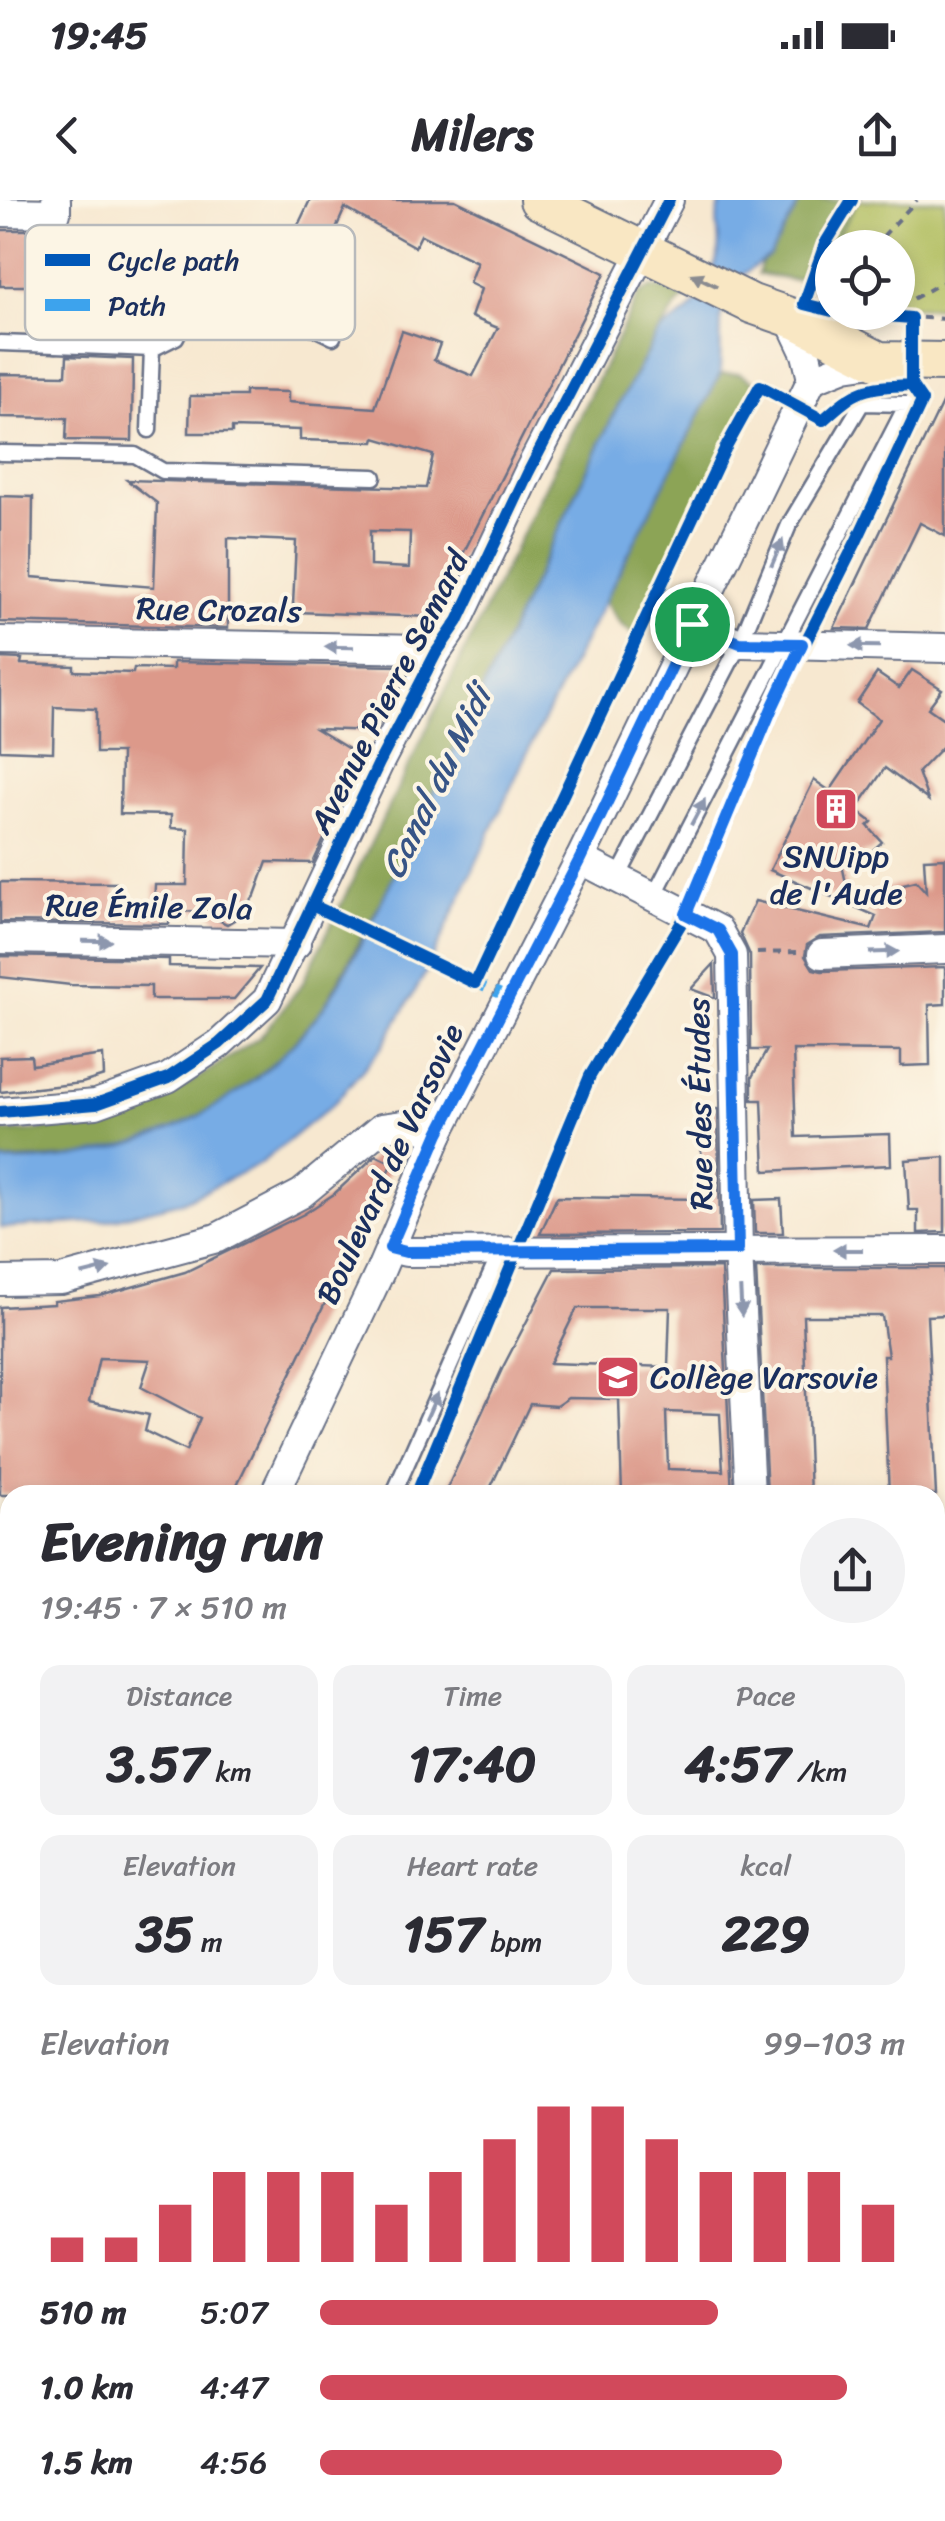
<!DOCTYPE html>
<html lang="en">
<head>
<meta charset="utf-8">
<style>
  body { margin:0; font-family:Sriracha,sans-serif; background:#f2f2f3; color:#2b2b33; height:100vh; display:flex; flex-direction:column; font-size:38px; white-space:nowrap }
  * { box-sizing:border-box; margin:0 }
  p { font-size:32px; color:#7c7c81 }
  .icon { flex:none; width:55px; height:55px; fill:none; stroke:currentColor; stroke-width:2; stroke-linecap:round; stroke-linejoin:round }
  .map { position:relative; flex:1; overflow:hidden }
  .details { position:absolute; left:0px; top:1285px; width:945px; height:1038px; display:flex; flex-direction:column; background:#fff; border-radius:30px 30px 0 0; box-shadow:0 5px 15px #0003 }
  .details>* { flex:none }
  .buttons { position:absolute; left:815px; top:30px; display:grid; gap:20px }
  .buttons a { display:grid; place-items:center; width:100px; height:100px; border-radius:50%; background:#fff; box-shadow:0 5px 15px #0003; font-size:50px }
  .pin { position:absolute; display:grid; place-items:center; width:85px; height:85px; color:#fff; margin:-42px; border:5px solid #fff; border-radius:50%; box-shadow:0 2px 10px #0007 }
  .round { display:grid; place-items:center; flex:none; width:105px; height:105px; border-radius:52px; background:#f2f2f3 }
  .head { display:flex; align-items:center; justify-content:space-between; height:170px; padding:0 40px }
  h1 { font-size:55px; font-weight:800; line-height:75px }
  .metrics { display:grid; grid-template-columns:repeat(3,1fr); gap:15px; height:170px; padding:10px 40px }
  .metrics div { display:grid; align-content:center; border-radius:20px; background:#f2f2f3; text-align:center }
  .metrics b { font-size:50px; font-weight:800 }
  .metrics small { font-size:28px; font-weight:400 }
  .metrics p { font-size:28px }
  .chart { height:280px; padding:20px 40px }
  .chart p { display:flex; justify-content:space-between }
  .chart svg { width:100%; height:180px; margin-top:10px; stroke:#d1495b; stroke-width:6 }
  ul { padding:0 40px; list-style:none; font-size:32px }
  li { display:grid; grid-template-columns:160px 120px 1fr; align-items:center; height:75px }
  li i { height:25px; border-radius:12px; background:#d1495b }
  .status { display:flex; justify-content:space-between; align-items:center; height:70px; padding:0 50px; background:#fff; direction:ltr }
  .status svg { height:28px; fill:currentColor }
  header { display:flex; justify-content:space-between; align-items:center; height:130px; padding:0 40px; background:#fff; font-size:45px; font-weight:800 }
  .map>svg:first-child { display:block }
</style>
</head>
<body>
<div class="status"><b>19:45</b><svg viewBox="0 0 49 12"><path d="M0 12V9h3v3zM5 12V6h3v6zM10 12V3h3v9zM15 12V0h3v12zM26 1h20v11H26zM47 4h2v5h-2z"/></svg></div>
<header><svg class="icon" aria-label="back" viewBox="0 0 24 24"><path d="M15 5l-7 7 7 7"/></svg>Milers<svg class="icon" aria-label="share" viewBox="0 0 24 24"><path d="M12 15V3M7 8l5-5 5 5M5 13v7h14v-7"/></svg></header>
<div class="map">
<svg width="945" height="2321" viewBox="0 0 945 2321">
  <rect width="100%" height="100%" fill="#fcf5e5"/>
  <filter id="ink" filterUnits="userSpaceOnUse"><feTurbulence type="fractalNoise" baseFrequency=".01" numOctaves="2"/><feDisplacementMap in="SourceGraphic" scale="20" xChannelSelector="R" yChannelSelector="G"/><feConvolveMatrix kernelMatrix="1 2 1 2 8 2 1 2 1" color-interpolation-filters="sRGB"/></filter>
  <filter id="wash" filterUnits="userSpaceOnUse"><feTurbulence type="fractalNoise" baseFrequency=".0048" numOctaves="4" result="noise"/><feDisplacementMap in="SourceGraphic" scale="40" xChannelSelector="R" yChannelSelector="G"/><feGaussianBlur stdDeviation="2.25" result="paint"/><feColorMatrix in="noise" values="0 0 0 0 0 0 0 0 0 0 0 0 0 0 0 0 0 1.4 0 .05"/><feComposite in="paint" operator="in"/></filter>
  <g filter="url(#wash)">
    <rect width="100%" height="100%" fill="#f7e8d0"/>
    <g fill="#b0bd5f" stroke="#66765e" stroke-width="2.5">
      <path d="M858,0H945V108L898,106V48H832V100L813,74Z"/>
      <path d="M598,2313L597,2321H411L409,2313Z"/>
    </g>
    <g fill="#8ca456" stroke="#546a5a" stroke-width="2.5">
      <path d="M801,0H858L814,75L792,80L758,74L762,62L770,56Z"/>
      <path d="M652,87L666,89L684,97L656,136L616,210L383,698L324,807L282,856L219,907L150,940L92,956L0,961V932L32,931L107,921L176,892L260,837L302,784L639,94Z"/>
      <path d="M739,173L760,186L724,251L637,437L620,424L604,401L720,174Z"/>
    </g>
    <path fill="#77ace5" stroke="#496ea2" stroke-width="2.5" d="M723,0H801L770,56L742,75L721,115L720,174L525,557L425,774L382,847L334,903L261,963L184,1001L106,1021L0,1028V961C129,965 245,912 323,808C338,788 349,764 362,742L616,210L656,136C665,124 677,121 688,112C700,101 714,71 718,55C722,34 711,20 723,0Z"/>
    <g id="blocks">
      <g fill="#dc998a" fill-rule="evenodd">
        <path d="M310,0H455L605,73L431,417L297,412V405H293L296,341L228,338V428L0,422V296L33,297L32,377L154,387L157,303L127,280L426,288L433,255L375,238L374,242L300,240V230L232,228V233H189L190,196H245V191L288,192V202L375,208L402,131L440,144L434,160L473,176L498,128L471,117L481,89L469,83L477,62L421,35L415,47L345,8L330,42L345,51L336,67L291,40ZM370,331L410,332L409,368L370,366Z"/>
        <path d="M0,30H39L37,86H0Z"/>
        <path d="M67,156L133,159L132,241L66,240L67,218L0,217V174L66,175Z"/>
        <path d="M945,197V336L920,323L869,429L834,428Z"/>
        <path d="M0,458L22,459L21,464L74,466V471L133,473L134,468L173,469V462L402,466L404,469L376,531L316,529L362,557L313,663L267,662L255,695L234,720L227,724L216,719L211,712L170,711L169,724L0,722V682L116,683V706L154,707L155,685H187L188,629L171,628V615L120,614L121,553H96V509L54,507L53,552L0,550Z"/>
        <path d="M912,470L942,489L928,508L945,520V544L918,572L928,600L885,568L856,610L872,622L868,626L882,642L872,651L841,660L849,697L916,681L926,692L924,659L945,658V732L820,737L807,745L805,756L813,769L822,771L945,767V804L929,805L930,865L901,866V851L793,850L796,937L890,934L891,965L765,971L762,900H752V877L767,850H751L750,755L740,733L755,701L871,729L876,716L770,670L814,580L830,591L879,519L857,503L877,473L899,488Z"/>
        <path d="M0,756L169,759V766L260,768L234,799H151V786L71,785L0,777Z"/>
        <path d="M714,764L715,798L691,789Z"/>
        <path d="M103,855L104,876L82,883L0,892V857L31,856L32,865Z"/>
        <path d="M718,909L720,1033L540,1034L557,997L703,999L700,921L702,910Z"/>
        <path d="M376,955L393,963L232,1295H0V1107L54,1104V1101L100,1096L185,1072L304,1014L334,994ZM99,1158L150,1160L141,1187L200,1218L186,1251L145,1231L149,1215L89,1202Z"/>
        <path d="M945,957V1032L918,1033V1010H909L906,960Z"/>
        <path d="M781,999L783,1033H755L754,1000Z"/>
        <path d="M721,1068L732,1295H622L619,1199L568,1198L556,1206L530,1204L487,1295H444L503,1167L554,1069ZM577,1108H670L668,1167L550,1163ZM666,1212L720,1214L723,1271L668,1269Z"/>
        <path d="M756,1068H945V1115L927,1116L936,1295H889L883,1156H888L882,1116H803L810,1295H767Z"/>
      </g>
    </g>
  </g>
  <g filter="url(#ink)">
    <use href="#blocks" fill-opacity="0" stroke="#687086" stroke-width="2.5"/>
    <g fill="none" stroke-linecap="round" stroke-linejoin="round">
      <defs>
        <g id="service">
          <path d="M800,117L825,44L852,0"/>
          <path d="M0,143L56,145V13"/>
          <path d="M56,145L152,149L176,137L206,75L333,137"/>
          <path d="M149,230L152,149"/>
          <path d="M0,253L135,255L163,271L374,277"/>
          <path d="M617,679L740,443L789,325L862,203L907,204L653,698"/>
          <path d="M393,1295L501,1051"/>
          <path d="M0,1904H10"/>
          <path d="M0,1976L10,1980"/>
          <path d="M339,2312L340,2321"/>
        </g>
        <g id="minor">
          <path d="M0,12L56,13V0"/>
          <path d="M789,118L806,154L812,179"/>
          <path d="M692,424L740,443L945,448"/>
          <path d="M0,441L423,449L436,453"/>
          <path d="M580,659L718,730L732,755L738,1050L750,1295"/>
          <path d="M0,739L296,744"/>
          <path d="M822,754L945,749"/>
          <path d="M0,912L96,904L168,878L219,844L267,800L379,563L436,453L458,421L528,273L669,0"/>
          <path d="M390,1048L406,1052L945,1050"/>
          <path d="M0,1081L61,1080L217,1038L301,994L381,928L410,924L439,933"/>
          <path d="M274,1295L379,1074L439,933L580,659L812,179L845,166L879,161"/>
          <path d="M935,1357H945"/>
          <path d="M935,1670H945"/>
          <path d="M0,1712L10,1710"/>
          <path d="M935,1975H945"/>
          <path d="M935,2274H945"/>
          <path d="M0,2287H10"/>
          <path d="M280,2312L281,2321"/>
          <path d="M806,2312V2321"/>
        </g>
        <path id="secondary" d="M539,0L752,104L798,120L879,161L945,162"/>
      </defs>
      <use href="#service" stroke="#687086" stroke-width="19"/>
      <use href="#minor" stroke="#687086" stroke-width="32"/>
      <use href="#secondary" stroke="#687086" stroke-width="42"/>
      <g stroke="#687086" stroke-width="4" stroke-dasharray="8 8" stroke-linecap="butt">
        <path d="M872,48L917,0"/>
        <path d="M898,100H911L945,81"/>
        <path d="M858,114L945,119"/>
        <path d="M910,133L911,118"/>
        <path d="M820,218L823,220L836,209"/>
        <path d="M696,692L765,525"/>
        <path d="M757,753L797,752"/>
        <path d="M529,1027L590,876L674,736"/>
        <path d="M416,1295L421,1284"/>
      </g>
      <use href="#service" stroke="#fff" stroke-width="14"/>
      <use href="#minor" stroke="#fff" stroke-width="28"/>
      <use href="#secondary" stroke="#f9e7c3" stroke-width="38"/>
      <g stroke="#3da3ed" stroke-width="10" stroke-dasharray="20 10" stroke-linecap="butt">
        <path d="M467,780L506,796"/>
        <path d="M399,2312L401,2321"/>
        <path d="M427,2312L434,2317L438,2312"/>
        <path d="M585,2312L588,2321"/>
      </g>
      <defs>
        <g id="cycleway">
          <path d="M832,111L804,104L825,44L852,0"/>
          <path d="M314,706L475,783L724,251L760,186L823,220C858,188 864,187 911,185V118L839,112"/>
          <path d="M0,912L96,904L168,878L219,844L267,800L379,563L436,453L458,421L528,273L669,0"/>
          <path d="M416,1295L590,876L686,715L772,509L856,342L922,201L911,185"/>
        </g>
      </defs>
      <use href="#cycleway" stroke="#fcf5e5" stroke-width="19"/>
      <use href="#cycleway" stroke="#0057b8" stroke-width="12"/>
    </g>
    <defs><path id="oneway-solid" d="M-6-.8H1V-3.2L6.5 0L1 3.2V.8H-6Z" transform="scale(2.5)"/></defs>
    <use fill="#8a8b90" href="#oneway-solid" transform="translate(704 80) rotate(-154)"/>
    <g fill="#8d97ae">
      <use href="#oneway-solid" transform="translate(777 353) rotate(-67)"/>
      <use href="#oneway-solid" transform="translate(865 446) rotate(-179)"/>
      <use href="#oneway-solid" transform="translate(339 447) rotate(-179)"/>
      <use href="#oneway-solid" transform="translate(698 612) rotate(-62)"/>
      <use href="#oneway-solid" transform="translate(97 741) rotate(1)"/>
      <use href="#oneway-solid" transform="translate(884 752) rotate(-2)"/>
      <use href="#oneway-solid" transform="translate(848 1050) rotate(180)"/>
      <use href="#oneway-solid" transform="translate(96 1071) rotate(-14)"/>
      <use href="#oneway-solid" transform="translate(741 1102) rotate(87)"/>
      <use href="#oneway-solid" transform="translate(432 1206) rotate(-66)"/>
    </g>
  </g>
  <g fill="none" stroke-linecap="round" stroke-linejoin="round" filter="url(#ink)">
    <defs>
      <path id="route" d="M692,424L740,443L802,444L772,508L686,714L718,730L732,755L738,1050L406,1052L390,1048L439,933L580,659Z"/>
    </defs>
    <use href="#route" stroke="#fff" stroke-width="20"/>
    <use href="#route" stroke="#1a73e8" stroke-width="12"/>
  </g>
  <defs>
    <symbol id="building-square" viewBox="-11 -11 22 22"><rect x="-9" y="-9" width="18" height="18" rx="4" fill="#d1495b" stroke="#fcf5e5"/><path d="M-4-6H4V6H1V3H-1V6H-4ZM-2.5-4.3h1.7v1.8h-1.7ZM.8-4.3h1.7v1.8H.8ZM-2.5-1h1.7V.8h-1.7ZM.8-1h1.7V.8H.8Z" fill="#fff"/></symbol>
    <symbol id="school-square" viewBox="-11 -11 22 22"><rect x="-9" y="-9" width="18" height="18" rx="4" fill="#d1495b" stroke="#fcf5e5"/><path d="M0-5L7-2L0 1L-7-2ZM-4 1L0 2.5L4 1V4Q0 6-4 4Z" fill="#fff"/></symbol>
  </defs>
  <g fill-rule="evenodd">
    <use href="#building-square" x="811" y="584" width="50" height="50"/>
    <use href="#school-square" x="593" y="1152" width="50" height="50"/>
  </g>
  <g text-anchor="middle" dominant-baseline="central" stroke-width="8" stroke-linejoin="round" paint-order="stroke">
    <g font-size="32" fill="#1b2f5e" stroke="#fcf5e5">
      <text transform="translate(219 410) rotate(1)">Rue Crozals</text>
      <text transform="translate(389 492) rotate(-63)">Avenue Pierre Semard</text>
      <text transform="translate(149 707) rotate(1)">Rue Émile Zola</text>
      <text transform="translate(700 904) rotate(-91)">Rue des Études</text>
      <text transform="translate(390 964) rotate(-65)">Boulevard de Varsovie</text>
    </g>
    <g font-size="32" fill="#1b2f5e" stroke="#fcf5e5">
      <text x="836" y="656">SNUipp<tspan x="836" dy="37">de l'Aude</tspan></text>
      <text x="650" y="1177" text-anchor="start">Collège Varsovie</text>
    </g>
    <g font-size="35" font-style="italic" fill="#375486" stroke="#fcf5e5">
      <text transform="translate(436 582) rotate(-64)">Canal du Midi</text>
    </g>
  </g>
  <rect x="25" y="25" width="330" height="115" rx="15" fill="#fcf5e5" stroke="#b8babc" stroke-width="2.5"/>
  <rect x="45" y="54" width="45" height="12" fill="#0057b8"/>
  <rect x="45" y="99" width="45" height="12" fill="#3da3ed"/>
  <g font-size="28" fill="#1b2f5e">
    <text x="108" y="70">Cycle path</text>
    <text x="108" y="115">Path</text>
  </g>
</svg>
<div class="buttons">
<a><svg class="icon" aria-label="locate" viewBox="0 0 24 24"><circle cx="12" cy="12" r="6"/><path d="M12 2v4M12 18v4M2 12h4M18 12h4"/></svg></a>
</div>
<div class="pin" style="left:692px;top:424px;background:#1e9e55"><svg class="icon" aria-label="arrive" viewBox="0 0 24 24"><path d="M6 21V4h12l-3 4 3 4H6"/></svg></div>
<section class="details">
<div class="head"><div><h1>Evening run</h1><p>19:45 · 7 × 510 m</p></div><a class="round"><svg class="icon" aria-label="share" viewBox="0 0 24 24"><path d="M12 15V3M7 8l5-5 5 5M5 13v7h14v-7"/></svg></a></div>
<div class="metrics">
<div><p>Distance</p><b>3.57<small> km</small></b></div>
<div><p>Time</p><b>17:40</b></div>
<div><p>Pace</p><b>4:57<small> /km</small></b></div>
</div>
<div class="metrics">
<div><p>Elevation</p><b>35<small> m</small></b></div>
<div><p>Heart rate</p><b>157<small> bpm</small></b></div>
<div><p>kcal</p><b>229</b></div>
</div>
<div class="chart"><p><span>Elevation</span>99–103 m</p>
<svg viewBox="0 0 160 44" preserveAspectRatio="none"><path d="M5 44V38M15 44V38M25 44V30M35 44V22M45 44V22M55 44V22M65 44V30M75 44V22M85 44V14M95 44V6M105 44V6M115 44V14M125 44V22M135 44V22M145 44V22M155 44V30"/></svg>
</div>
<ul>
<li><b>510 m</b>5:07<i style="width:68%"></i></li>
<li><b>1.0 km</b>4:47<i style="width:90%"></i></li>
<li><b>1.5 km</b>4:56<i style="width:79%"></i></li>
</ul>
</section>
</div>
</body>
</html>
